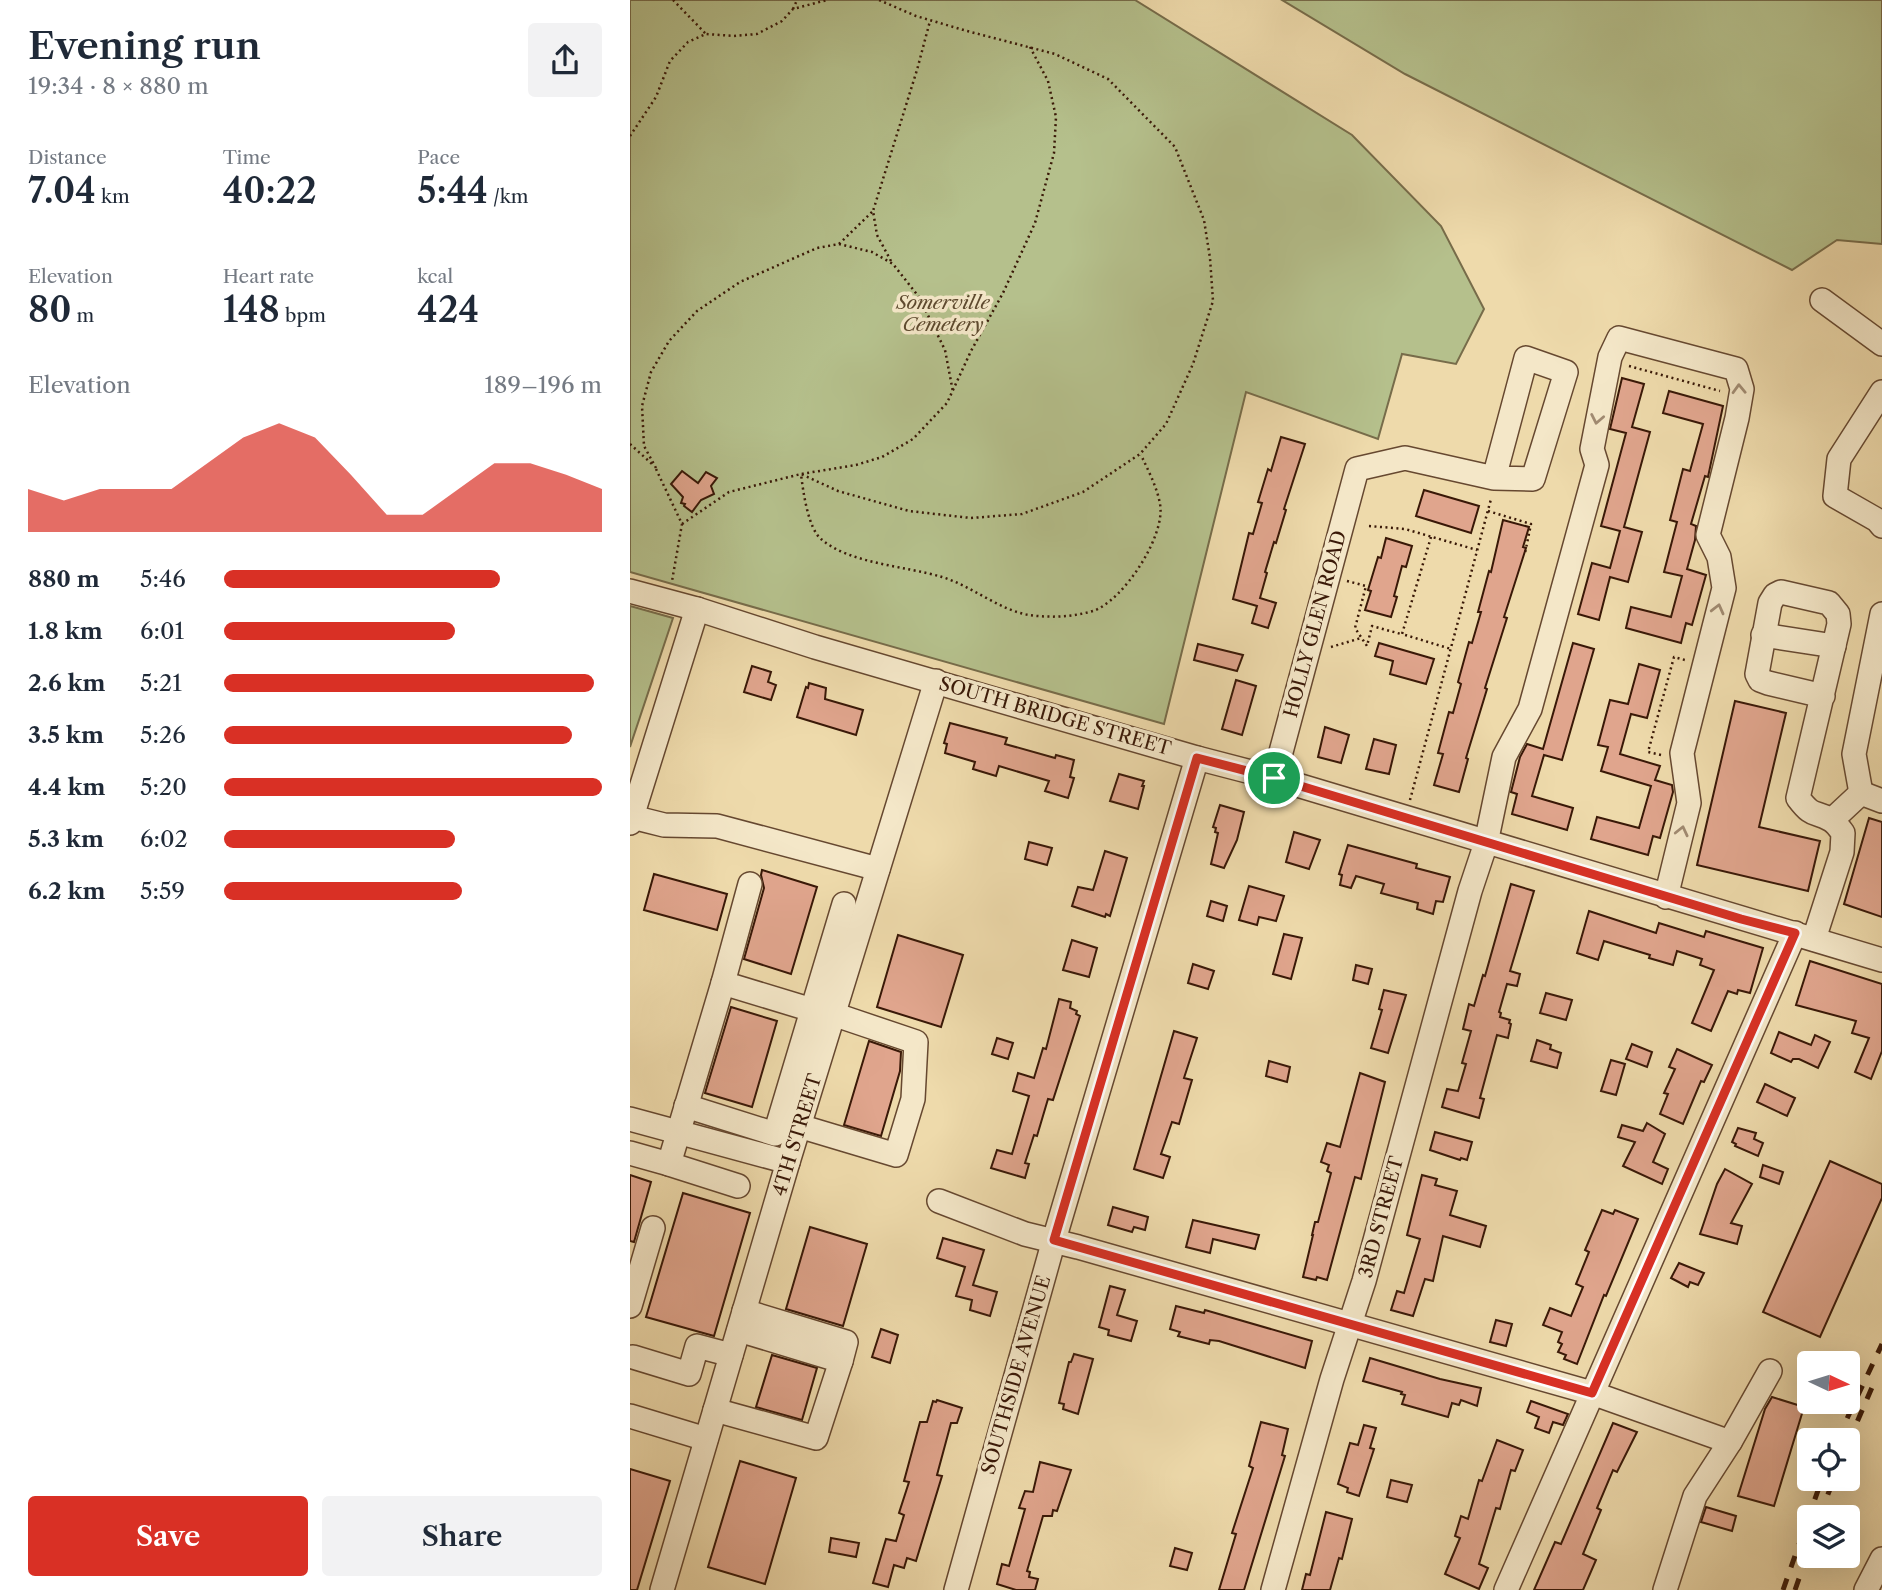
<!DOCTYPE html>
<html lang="en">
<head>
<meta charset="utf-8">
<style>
  body { margin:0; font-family:"Libre Caslon Text",serif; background:#f2f2f3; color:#1f2937; height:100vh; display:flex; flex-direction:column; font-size:26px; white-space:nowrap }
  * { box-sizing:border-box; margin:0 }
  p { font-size:23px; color:#747a83 }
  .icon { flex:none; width:38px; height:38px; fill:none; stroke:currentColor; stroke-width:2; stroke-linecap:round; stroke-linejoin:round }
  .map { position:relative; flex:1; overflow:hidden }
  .panel { display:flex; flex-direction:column; background:#fff; width:630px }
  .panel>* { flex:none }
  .needle { width:46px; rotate:94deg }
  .fabs { position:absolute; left:1167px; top:1351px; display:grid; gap:14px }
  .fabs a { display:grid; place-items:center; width:63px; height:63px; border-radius:7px; background:#fff; box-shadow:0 7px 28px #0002; font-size:35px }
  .pin { position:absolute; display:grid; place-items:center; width:60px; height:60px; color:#fff; margin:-30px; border:4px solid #fff; border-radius:50%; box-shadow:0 2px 7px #0007 }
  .round { display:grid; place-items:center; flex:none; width:74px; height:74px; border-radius:7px; background:#f2f2f3 }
  .overview { display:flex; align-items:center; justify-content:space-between; height:119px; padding:0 28px }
  h1 { font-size:38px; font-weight:600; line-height:52px }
  .stats { display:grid; grid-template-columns:repeat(3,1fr); gap:10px; height:119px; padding:7px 28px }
  .stats div { display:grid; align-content:center }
  .stats b { font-size:35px; font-weight:600 }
  .stats small { font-size:19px; font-weight:400 }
  .stats p { font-size:19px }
  .chart { height:196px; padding:14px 28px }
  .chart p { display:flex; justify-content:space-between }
  .chart svg { width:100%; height:126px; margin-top:7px; fill:#d93025; opacity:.7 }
  .cta { display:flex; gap:14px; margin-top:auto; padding:14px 28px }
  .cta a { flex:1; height:80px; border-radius:7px; background:#d93025; color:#fff; font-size:28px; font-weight:600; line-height:80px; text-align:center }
  .cta a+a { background:#f2f2f3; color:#1f2937 }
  ul { padding:0 28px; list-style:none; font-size:23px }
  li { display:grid; grid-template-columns:112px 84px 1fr; align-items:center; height:52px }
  li i { height:18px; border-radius:9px; background:#d93025 }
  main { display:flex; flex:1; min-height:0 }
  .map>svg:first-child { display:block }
</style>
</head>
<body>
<main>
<section class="panel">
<div class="overview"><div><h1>Evening run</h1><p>19:34 · 8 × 880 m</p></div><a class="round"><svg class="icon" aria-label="share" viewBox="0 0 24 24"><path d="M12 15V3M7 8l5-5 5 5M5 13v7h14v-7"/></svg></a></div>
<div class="stats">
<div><p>Distance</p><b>7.04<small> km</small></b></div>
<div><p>Time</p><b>40:22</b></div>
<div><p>Pace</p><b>5:44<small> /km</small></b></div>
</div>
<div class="stats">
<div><p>Elevation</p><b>80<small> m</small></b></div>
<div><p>Heart rate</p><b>148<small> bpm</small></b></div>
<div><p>kcal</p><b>424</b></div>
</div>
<div class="chart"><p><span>Elevation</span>189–196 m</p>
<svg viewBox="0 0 160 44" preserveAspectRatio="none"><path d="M0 44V29L10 33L20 29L30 29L40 29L50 20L60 11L70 6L80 11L90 24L100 38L110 38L120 29L130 20L140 20L150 24L160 29V44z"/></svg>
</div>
<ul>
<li><b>880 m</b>5:46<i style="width:73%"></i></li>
<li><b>1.8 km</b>6:01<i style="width:61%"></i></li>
<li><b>2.6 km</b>5:21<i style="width:98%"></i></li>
<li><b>3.5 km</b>5:26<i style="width:92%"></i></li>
<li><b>4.4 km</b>5:20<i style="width:100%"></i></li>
<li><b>5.3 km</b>6:02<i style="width:61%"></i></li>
<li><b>6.2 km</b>5:59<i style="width:63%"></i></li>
</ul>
<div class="cta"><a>Save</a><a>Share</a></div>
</section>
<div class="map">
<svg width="1252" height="1590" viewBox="0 0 1252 1590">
  <rect width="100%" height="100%" fill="#eedaab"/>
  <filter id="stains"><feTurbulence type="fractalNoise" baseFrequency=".00286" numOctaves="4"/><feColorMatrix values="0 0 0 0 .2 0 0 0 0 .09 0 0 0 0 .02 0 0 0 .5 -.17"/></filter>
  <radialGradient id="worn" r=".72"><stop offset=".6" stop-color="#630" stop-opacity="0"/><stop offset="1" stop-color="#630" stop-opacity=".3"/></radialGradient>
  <g fill="#b5c08c" stroke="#776c4a" stroke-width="2">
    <path d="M0,0H505L722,135L811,226L854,309L826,364L772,354L748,439L616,392L534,724L0,572Z"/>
    <path d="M652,0H1252V244L1207,240L1162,270L775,74Z"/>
    <path d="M0,606L43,618L0,747Z"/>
  </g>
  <g fill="#e0a58d" stroke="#391807" stroke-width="2">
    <path d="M992,378L1014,384L1002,427L1020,432L994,527L1012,532L998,582L980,577L969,620L948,614L962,563L980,568L990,531L971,526L996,433L980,429Z"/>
    <path d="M1039,391L1093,406L1078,477L1075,476L1061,524L1066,526L1065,540L1057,569L1076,575L1062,625L1056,623L1051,643L996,628L1001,607L1041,617L1052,576L1034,572L1047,522L1040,520L1053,469L1060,471L1073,424L1033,413Z"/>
    <path d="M651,437L675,444L654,509L656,510L646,543L644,542L635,572L637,573L630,598L646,603L638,628L622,623L627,606L603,599L619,533L623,534L632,503L628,502L638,469L641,471Z"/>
    <path d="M52,471L68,483L76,472L87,478L81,486L84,494L71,500L62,512L54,506L55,504L51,503L53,497L41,484Z"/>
    <path d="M794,490L849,506L841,533L786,516Z"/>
    <path d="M873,520L899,527L893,547L896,548L874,617L877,618L855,688L857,689L836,758L838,759L829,792L804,785L813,754L808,753L819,712L823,713L831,684L828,682L839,642L842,643L851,612H848L859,571L861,572Z"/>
    <path d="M756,538L782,546L776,567L772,566L764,596L767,597L761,617L735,610L741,591L738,590L748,557L751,558Z"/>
    <path d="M749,643L804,659L796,684L760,674L763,661L745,656Z"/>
    <path d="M943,643L964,649L932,760L914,755L902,796L943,808L937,830L882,814L887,794L881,792L890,757L897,744L913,749Z"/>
    <path d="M568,644L613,655L607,671L564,660Z"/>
    <path d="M1009,664L1030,670L1017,718L1001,714L990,754L1030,766L1025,780L1042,785L1043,792L1030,838L1023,836L1018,855L961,839L967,817L1009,828L1021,786L971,771L978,747L968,745L980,700L998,704Z"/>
    <path d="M122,666L141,672L138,682L146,685L141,700L114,692Z"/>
    <path d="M606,680L626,686L612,735L592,729Z"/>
    <path d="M179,683L196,688L195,699L233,710L226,735L167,717L176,687L178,688Z"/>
    <path d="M1105,701L1156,713L1129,827L1190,841L1178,891L1067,865Z"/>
    <path d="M320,723L377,738L375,744L425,758L426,755L444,760L440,777L444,778L438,798L415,791L419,781L369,766L366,776L343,769L345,762L315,753L317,744L314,743Z"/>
    <path d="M695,727L719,735L711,763L688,757Z"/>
    <path d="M744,739L766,745L759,774L736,769Z"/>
    <path d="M489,774L514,781L512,786H514L508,809L480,801Z"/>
    <path d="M590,805L614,812L607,840L594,868L581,864L588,833L585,832L586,828L583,827Z"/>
    <path d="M1239,818L1252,822V917L1214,904Z"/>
    <path d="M664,832L690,840L679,869L656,862Z"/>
    <path d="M399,842L422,848L417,865L395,859Z"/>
    <path d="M718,845L787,864L786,868L820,877L813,902L806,901L803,914L787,909L788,903L751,893L754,884L726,876L721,888L710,885L712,875L709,874Z"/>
    <path d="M475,851L497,858L480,916L476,914L475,917L442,906L448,887L463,890Z"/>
    <path d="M132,870L187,887L161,974L114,959L134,888L131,875Z"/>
    <path d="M24,874L97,894L87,930L14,910Z"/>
    <path d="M881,884L904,891L880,971L890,974L887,986L877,984L869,1012L871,1013L870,1017L880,1020L879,1023L881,1024L878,1038L867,1035L850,1098L854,1099L849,1118L812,1107L817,1089L828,1091L836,1064L832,1063L841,1031L833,1029L839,1004L844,1006L853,975L855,976Z"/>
    <path d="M619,886L654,896L646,921L629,917L627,925L609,920Z"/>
    <path d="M581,901L597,906L593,921L577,916Z"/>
    <path d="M959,911L1026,933L1029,923L1074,937L1076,931L1133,948L1120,993L1108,990L1107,994L1098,991L1081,1031L1062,1023L1084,970L1070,965L1072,959L1047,951L1043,965L1019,958L1020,955L974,941L968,960L947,953Z"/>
    <path d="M654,934L672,938L661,979L643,974Z"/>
    <path d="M268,935L333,955L311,1027L247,1007Z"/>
    <path d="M442,940L467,948L459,977L433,970Z"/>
    <path d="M1180,961L1252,984V1051L1241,1079L1225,1072L1239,1038L1222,1033L1226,1021L1166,1005Z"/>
    <path d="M563,964L584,971L578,989L558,983Z"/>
    <path d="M726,965L742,969L738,984L723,980Z"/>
    <path d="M754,990L776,995L758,1053L741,1048L752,1010L749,1009Z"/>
    <path d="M916,993L942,1000L936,1020L910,1013Z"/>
    <path d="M429,999L441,1002L440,1008L447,1011L446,1014L450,1016L423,1100L418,1099L407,1136L404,1135L395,1163L399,1164L395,1178L361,1168L367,1150L382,1154L399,1096L383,1091L388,1073L404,1078L413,1048L416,1049Z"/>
    <path d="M101,1007L147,1021L122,1107L75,1093Z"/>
    <path d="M544,1031L567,1038L554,1078L562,1080L549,1124L542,1122L531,1154L540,1157L533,1178L504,1169Z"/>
    <path d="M1149,1032L1181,1045L1185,1035L1200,1042L1188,1068L1169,1059H1163L1161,1062L1141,1053Z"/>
    <path d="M367,1038L383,1043L378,1059L362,1054Z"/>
    <path d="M907,1040L921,1045L920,1049L931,1053L927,1068L901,1061Z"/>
    <path d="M239,1041L271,1052L270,1071L251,1136L214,1125Z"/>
    <path d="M1002,1044L1022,1052L1017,1067L996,1059Z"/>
    <path d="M1047,1049L1082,1065L1074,1082L1071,1081L1053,1124L1030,1114L1038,1094L1034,1093L1045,1069L1039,1067Z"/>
    <path d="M981,1060L995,1064L986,1095L971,1091Z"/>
    <path d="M639,1061L660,1067L657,1082L636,1076Z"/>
    <path d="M730,1073L755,1082L731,1179L725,1177L697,1280L687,1277L686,1280L673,1277L683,1235H682L685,1222H688L701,1173L697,1171L699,1165L691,1162L697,1143L710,1147Z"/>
    <path d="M1135,1084L1165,1098L1157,1116L1127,1102Z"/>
    <path d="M1017,1123L1035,1134L1023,1162L1038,1169L1032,1184L993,1166L1005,1142L988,1137L992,1125L1013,1131Z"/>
    <path d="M1108,1128L1126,1133L1124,1139L1133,1143L1128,1156L1105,1146L1106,1144L1102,1142Z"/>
    <path d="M805,1132L842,1142L837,1160L831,1158L830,1160L800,1150Z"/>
    <path d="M1200,1161L1252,1184V1198L1190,1337L1133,1312Z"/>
    <path d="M1133,1165L1153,1172L1149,1184L1130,1177Z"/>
    <path d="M1095,1169L1122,1184L1101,1223L1112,1226L1107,1244L1070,1234L1087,1184Z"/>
    <path d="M0,1175L21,1182L4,1242L0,1241Z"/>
    <path d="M792,1175L807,1179L805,1185L827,1191L820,1215L856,1226L850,1247L813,1236L803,1281L795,1279L783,1316L761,1310L767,1291L774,1293L790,1239L777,1235Z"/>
    <path d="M53,1193L120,1213L84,1336L16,1317Z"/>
    <path d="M483,1207L518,1217L515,1230L504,1227L502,1232L478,1225Z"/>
    <path d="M972,1210L983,1214L985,1210L1008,1219L976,1296L974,1295L947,1364L934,1359L936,1355L928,1352L932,1344L928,1342L932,1332L913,1325L920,1308L941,1316L953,1287L946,1284L959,1252L955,1250Z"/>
    <path d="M563,1220L629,1235L625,1249L583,1239L580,1253L556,1247Z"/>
    <path d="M180,1227L237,1244L213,1326L156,1309Z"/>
    <path d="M313,1238L354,1250L343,1285L367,1292L360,1316L340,1310L342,1300L326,1296L335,1267L307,1258Z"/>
    <path d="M1049,1263L1074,1273L1068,1285L1060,1282L1058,1287L1041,1278Z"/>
    <path d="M480,1286L495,1290L487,1315L507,1321L501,1341L478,1335L479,1330L469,1327Z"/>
    <path d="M546,1306L574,1313L575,1310L682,1341L675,1368L589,1341L580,1340L579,1344L548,1336L550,1332L540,1329Z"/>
    <path d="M866,1320L882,1324L876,1346L860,1342Z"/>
    <path d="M251,1329L268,1335L260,1363L242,1357Z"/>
    <path d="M444,1354L463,1359L448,1414L433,1409L434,1404L429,1403L439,1362H441Z"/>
    <path d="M142,1355L187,1368L172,1420L126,1407Z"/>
    <path d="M740,1358L810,1379L851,1388L847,1406L831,1400L829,1405L822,1403L818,1417L772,1404L775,1395L771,1394L772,1392L733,1381Z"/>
    <path d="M1142,1397L1174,1407L1144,1506L1108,1496L1135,1409Z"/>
    <path d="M307,1400L332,1408L327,1423H321L307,1475L312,1476L286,1561L277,1558L274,1568L264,1565L258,1587L243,1583L256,1539L266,1541L274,1515L269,1513L279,1482L274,1481L290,1422H297L303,1401L306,1402Z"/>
    <path d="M901,1401L938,1414L933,1425L923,1422L919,1433L905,1428L909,1417L897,1412Z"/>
    <path d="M631,1422L658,1429L652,1455L655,1456L614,1590H589L606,1534L602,1533L623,1468L619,1466Z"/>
    <path d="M983,1423L1007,1432L987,1472L983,1470L967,1508L971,1510L953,1554L966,1560L953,1590H904L925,1542L931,1544Z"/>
    <path d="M734,1425L746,1428L740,1448L744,1449L729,1496L717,1492L718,1488L708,1484L720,1443L728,1445Z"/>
    <path d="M867,1440L893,1450L885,1471L881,1470L870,1509L866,1508L849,1564L858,1568L849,1589L815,1574L830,1538L825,1536L831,1516L838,1519L849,1480L852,1481Z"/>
    <path d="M110,1461L166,1478L135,1584L78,1567Z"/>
    <path d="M410,1462L441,1470L427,1511L423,1510L422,1516H413L397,1571L400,1572L399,1577L408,1579L405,1590H386L367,1584L372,1564L379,1566L395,1509L389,1508L395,1491L403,1492Z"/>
    <path d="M0,1469L40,1481L7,1590H0Z"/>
    <path d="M761,1480L782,1485L777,1502L757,1497Z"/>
    <path d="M1076,1507L1106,1516L1102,1531L1071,1522Z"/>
    <path d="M696,1512L722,1519L712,1559L709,1558L700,1590H672L676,1574L680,1575Z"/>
    <path d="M201,1538L229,1543L226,1557L199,1552Z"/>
    <path d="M545,1548L562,1553L557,1570L540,1566Z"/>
  </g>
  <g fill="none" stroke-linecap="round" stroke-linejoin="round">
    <defs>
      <g id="minor">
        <path d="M1192,300L1252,344"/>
        <path d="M1252,392L1209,459L1205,496L1247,520L1252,526"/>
        <path d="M0,591L67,609L185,647L567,758L644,778L1252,960"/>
        <path d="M1133,635L1204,646"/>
        <path d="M644,778L727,469L775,458L864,478L896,358L936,372L903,479L864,478"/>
        <path d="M1231,793L1224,754L1252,614"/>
        <path d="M2,817L34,825L87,826L248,869"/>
        <path d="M1202,820L1231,793L1252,801"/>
        <path d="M0,823L67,609"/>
        <path d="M120,884L93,983L182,1010"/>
        <path d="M1184,939L1212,852L1213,833C1210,829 1206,823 1201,820C1184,810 1184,819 1168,798L1209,624L1208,614L1199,603L1151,592L1145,595L1140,603L1127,674L1130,680L1138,683L1193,696"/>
        <path d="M56,1106L145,1134L214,904"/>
        <path d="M0,1119L158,1162"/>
        <path d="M169,1126L266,1155L283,1099L286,1042L203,1014"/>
        <path d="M0,1153L39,1164L93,983"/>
        <path d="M39,1164L108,1186"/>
        <path d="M309,1201L395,1234L448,1247L962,1393L1100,1442L1140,1371"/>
        <path d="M0,1306L23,1228"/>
        <path d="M114,1311L216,1342L211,1361"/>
        <path d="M3,1357L59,1374L67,1346L101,1355"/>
        <path d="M85,1410L186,1438L211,1361L109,1330"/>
        <path d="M0,1416L76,1439"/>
        <path d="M32,1590L158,1162L306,681"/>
        <path d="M326,1590L424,1240L567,758"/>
        <path d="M643,1590L702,1379L734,1281L840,891L856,843L874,757L900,709L967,465L962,449L980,357L989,338L1106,369L1112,389L1107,418L1078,535L1089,557L1094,588L1052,753L1059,803L1036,897"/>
        <path d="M876,1590L1165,933"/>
        <path d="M1035,1590L1065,1496L1100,1442"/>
        <path d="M1236,1590L1252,1559"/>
      </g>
    </defs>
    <use href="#minor" stroke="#664830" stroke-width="26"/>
    <g stroke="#391807" stroke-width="2.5" stroke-dasharray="2 3.5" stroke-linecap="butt">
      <path d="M43,0L76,34"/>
      <path d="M163,9L167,0"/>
      <path d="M400,47L418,81L426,117L424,153L405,223L373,293L341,351L317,403L283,439L252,457L226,465L171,474C173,491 178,528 191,539C220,564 276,566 312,577C342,586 369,610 399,615C420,618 442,617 463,611C493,601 536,536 530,504C527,487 518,470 511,455"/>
      <path d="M0,136L26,97L40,61L58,42L76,34L104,36L127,34L152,21L163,9L197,0"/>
      <path d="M209,244L242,212"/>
      <path d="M261,261L247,235L243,211L287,70L300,21"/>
      <path d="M999,366L1090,391"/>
      <path d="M0,444L22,464"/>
      <path d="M26,468L14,446L12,406L21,372L39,341L67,311L110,282L187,248L209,244L242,252L263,264L289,297L315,350L323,392"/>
      <path d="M26,469L52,524L42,581"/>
      <path d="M858,511L901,524L895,553"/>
      <path d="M52,524L99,492L171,474L208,491L279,511L341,518L392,514L453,492L510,454L536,424L563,364L583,301L580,258L574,220L545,147L478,79L425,54L337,31L286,16L249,0"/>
      <path d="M739,526L775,529L847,550"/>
      <path d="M801,537L772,634L821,649"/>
      <path d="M717,581L736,586L725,628L737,646L742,626L771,634"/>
      <path d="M701,647L731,638"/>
      <path d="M1031,755L1018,752L1044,657L1055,660"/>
      <path d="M780,800L861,499"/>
    </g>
    <use href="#minor" stroke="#f4e7c8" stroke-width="23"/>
    <g stroke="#391807" stroke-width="5" stroke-dasharray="12 12" stroke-linecap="butt">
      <path d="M1207,1440L1252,1344"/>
      <path d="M1218,1443L1246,1378"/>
      <path d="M1189,1517L1204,1479"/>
      <path d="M1153,1590L1192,1479"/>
      <path d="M1165,1590L1180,1547"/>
    </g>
  </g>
  <defs><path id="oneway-chevron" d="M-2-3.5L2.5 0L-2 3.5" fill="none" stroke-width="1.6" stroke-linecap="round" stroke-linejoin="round" transform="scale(1.75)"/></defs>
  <g stroke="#a08a71">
    <use href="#oneway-chevron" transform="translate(1109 389) rotate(-92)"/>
    <use href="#oneway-chevron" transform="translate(967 419) rotate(101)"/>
    <use href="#oneway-chevron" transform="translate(1088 609) rotate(-76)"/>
    <use href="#oneway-chevron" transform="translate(1052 831) rotate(-77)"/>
  </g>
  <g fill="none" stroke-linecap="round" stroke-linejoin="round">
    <defs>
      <path id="route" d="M567,758L644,778L1111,919L1165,933L962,1393L424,1240Z"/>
    </defs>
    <use href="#route" stroke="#fff" stroke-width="14"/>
    <use href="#route" stroke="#d93025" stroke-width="9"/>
  </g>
  <g text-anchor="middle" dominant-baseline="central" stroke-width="7" stroke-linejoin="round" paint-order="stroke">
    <g font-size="19" font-style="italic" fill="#5e4a2f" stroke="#f4e7c8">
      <text x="313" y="302">Somerville<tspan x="313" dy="22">Cemetery</tspan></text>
    </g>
    <g font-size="19" fill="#391807" stroke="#f4e7c8">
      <text transform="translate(685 624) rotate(-75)">HOLLY GLEN ROAD</text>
      <text transform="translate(425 716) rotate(16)">SOUTH BRIDGE STREET</text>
      <text transform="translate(167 1135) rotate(-73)">4TH STREET</text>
      <text transform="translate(751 1217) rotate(-75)">3RD STREET</text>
      <text transform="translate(386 1375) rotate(-74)">SOUTHSIDE AVENUE</text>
    </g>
  </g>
  <rect width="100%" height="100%" filter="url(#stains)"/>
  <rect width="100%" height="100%" fill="url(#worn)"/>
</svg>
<div class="fabs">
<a><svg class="needle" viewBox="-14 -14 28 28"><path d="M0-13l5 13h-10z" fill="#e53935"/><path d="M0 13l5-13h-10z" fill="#747a83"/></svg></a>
<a><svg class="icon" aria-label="locate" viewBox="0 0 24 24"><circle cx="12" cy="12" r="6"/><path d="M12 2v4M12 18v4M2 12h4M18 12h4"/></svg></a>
<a><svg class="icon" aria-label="layers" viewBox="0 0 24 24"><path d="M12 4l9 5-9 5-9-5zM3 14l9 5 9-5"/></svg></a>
</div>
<div class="pin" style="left:644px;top:778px;background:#1e9e55"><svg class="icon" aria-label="arrive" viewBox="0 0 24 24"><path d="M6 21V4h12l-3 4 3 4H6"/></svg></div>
</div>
</main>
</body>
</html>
